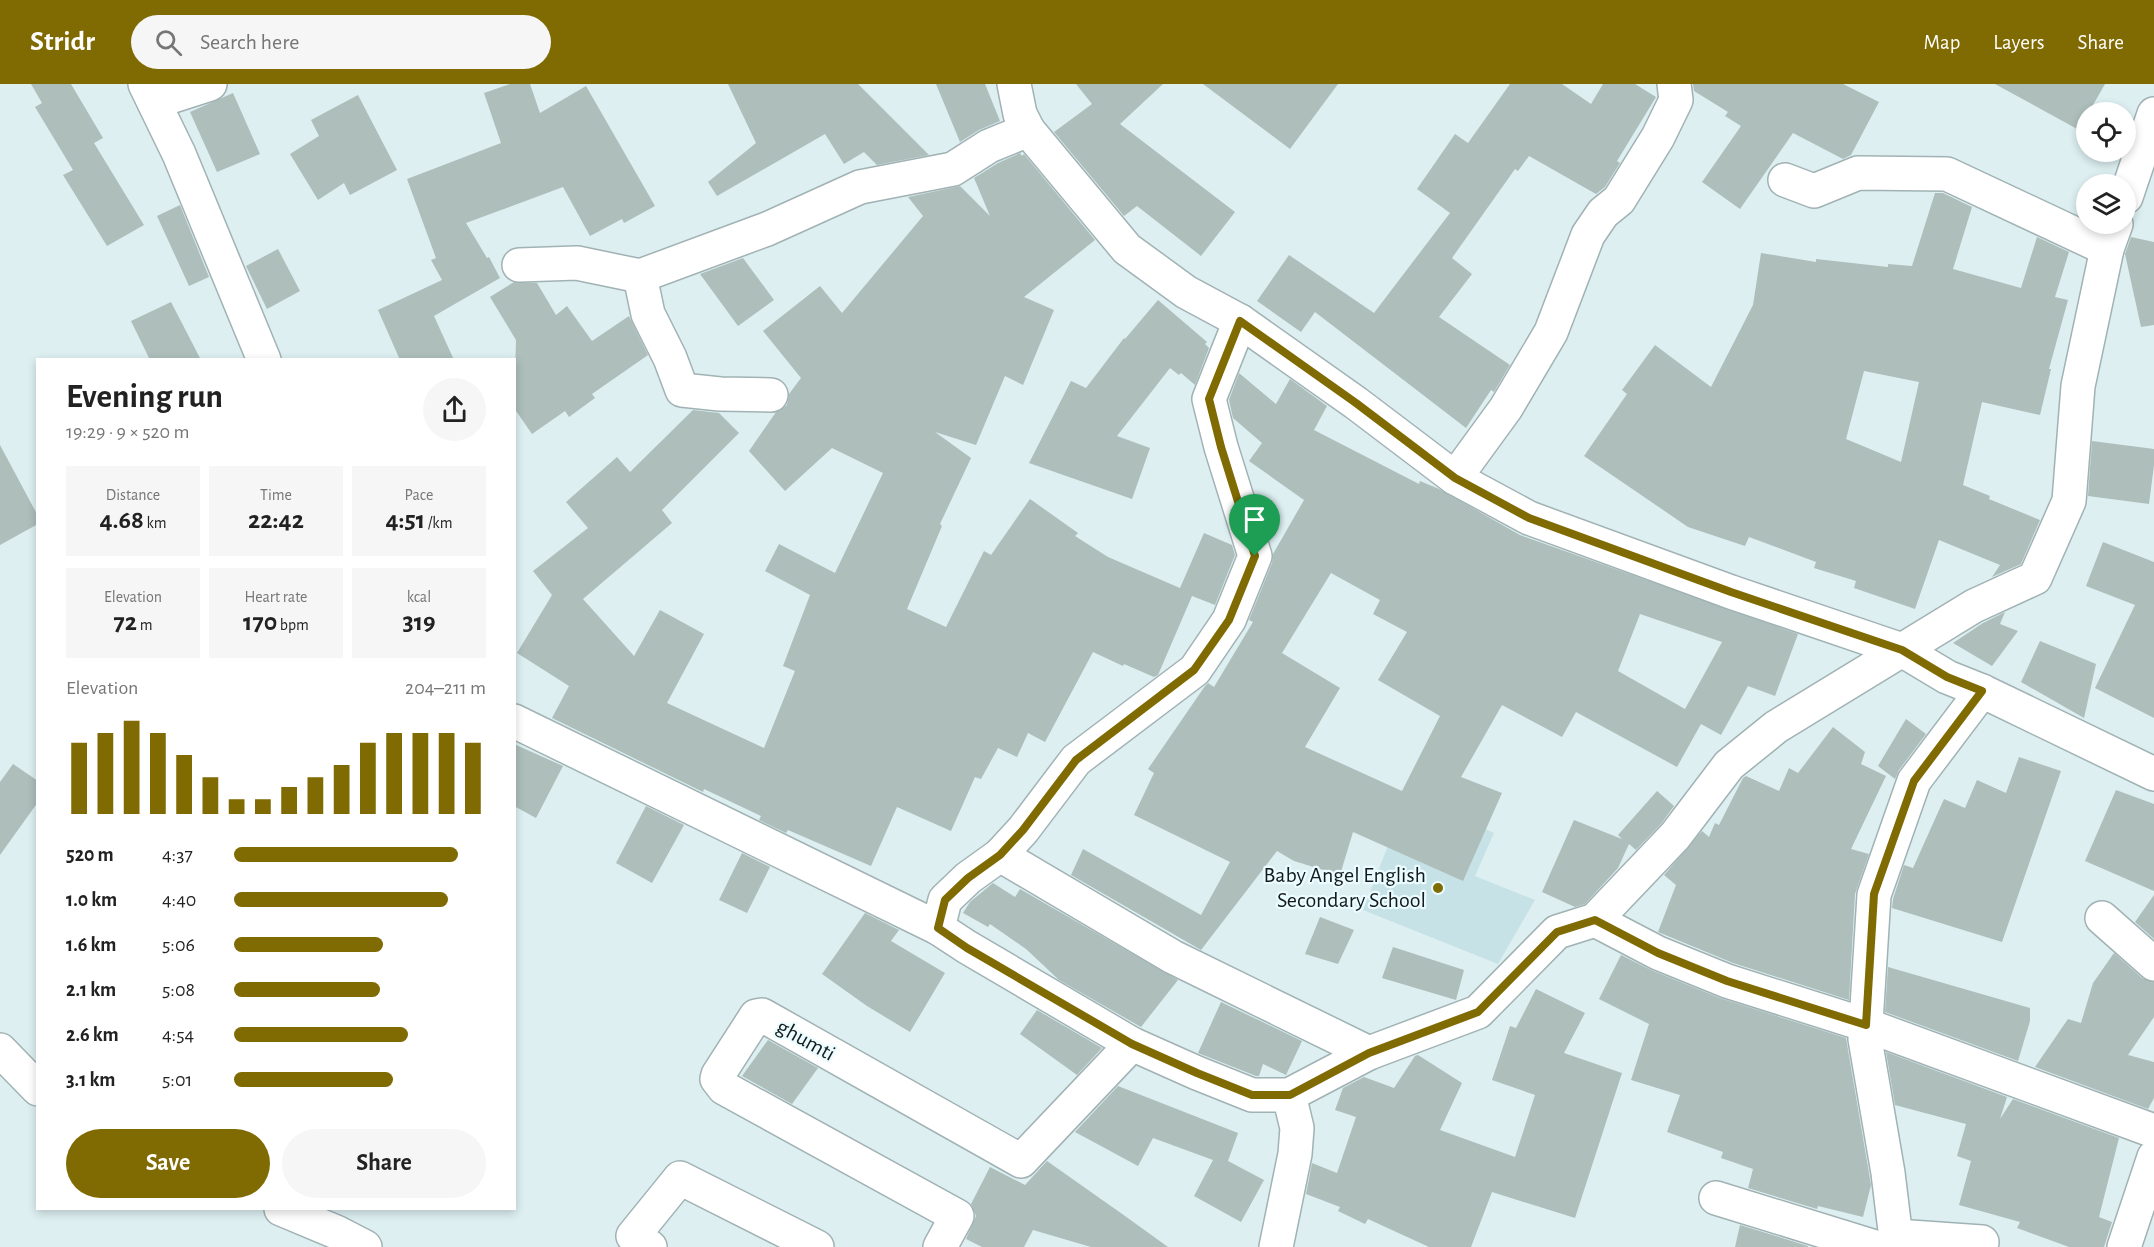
<!DOCTYPE html>
<html lang="en">
<head>
<meta charset="utf-8">
<style>
  body { margin:0; font-family:"Alegreya Sans",sans-serif; background:#f6f6f6; color:#222; height:100vh; display:flex; flex-direction:column; font-size:22px; white-space:nowrap }
  * { box-sizing:border-box; margin:0 }
  p { font-size:20px; color:#767676 }
  .icon { flex:none; width:33px; height:33px; fill:none; stroke:currentColor; stroke-width:2; stroke-linecap:round; stroke-linejoin:round }
  .map { position:relative; flex:1; overflow:hidden }
  .sheet { position:absolute; left:36px; top:274px; width:480px; height:852px; display:flex; flex-direction:column; background:#fff; border-radius:0px; box-shadow:0 3px 9px #0003 }
  .sheet>* { flex:none }
  .controls { position:absolute; left:2076px; top:18px; display:grid; gap:12px }
  .controls a { display:grid; place-items:center; width:60px; height:60px; border-radius:50%; background:#fff; box-shadow:0 3px 9px #0003; font-size:30px }
  .pin { position:absolute; display:grid; place-items:center; width:51px; height:51px; color:#fff; margin:-62px -26px; border-radius:50% 50% 50% 0; rotate:-45deg; box-shadow:0 0 6px #0007 }
  .pin .icon { rotate:45deg }
  .round { display:grid; place-items:center; flex:none; width:63px; height:63px; border-radius:32px; background:#f6f6f6 }
  .summary { display:flex; align-items:center; justify-content:space-between; height:102px; padding:0 30px }
  h1 { font-size:33px; font-weight:700; line-height:45px }
  .figures { display:grid; grid-template-columns:repeat(3,1fr); gap:9px; height:102px; padding:6px 30px }
  .figures div { display:grid; align-content:center; border-radius:0px; background:#f6f6f6; text-align:center }
  .figures b { font-size:26px; font-weight:700 }
  .figures small { font-size:16px; font-weight:400 }
  .figures p { font-size:16px }
  .chart { height:168px; padding:12px 30px }
  .chart p { display:flex; justify-content:space-between }
  .chart svg { width:100%; height:108px; margin-top:6px; stroke:#806a02; stroke-width:6 }
  .cta { display:flex; gap:12px; margin-top:auto; padding:12px 30px }
  .cta a { flex:1; height:69px; border-radius:36px; background:#806a02; color:#fff; font-size:24px; font-weight:700; line-height:69px; text-align:center }
  .cta a+a { background:#f6f6f6; color:#222 }
  ul { padding:0 30px; list-style:none; font-size:20px }
  li { display:grid; grid-template-columns:96px 72px 1fr; align-items:center; height:45px }
  li i { height:15px; border-radius:8px; background:#806a02 }
  header { display:flex; align-items:center; gap:36px; box-sizing:border-box; height:84px; padding:0 30px; background:#806a02; color:#fff }
  header strong { font-size:28px }
  nav { display:flex; gap:33px; margin-inline-start:auto; font-size:21px }
  .search { width:420px; height:54px; background:#f6f6f6; display:flex; align-items:center; gap:15px; box-sizing:border-box; padding:0 21px; border-radius:33px; color:#767676; font-size:22px }
  .map>svg:first-child { display:block }
</style>
</head>
<body>
<header>
<strong>Stridr</strong>
<div class="search"><svg class="icon" aria-label="search" viewBox="0 0 24 24"><circle cx="10" cy="10" r="6"/><path d="M15 15l6 6"/></svg>Search here</div>
<nav><a>Map</a><a>Layers</a><a>Share</a></nav>
</header>
<div class="map">
<svg width="2154" height="1163" viewBox="0 0 2154 1163">
  <rect width="100%" height="100%" fill="#ddeff1"/>
  <path fill="#c7e2e6" d="M1408,710L1494,749L1475,792L1535,816L1498,880L1363,826Z"/>
  <g fill="#adbebb" fill-rule="evenodd">
    <path d="M31,0H71L103,54L94,59L144,141L107,162L63,91L73,86L35,23L42,19Z"/>
    <path d="M510,0H530L540,29L586,2L655,122L624,139L622,135L590,152L563,103L466,139L487,174L489,173L500,194L434,232L454,276H400L378,226L442,196L431,176L436,174L407,95L501,59L484,9Z"/>
    <path d="M728,0H858L929,71L877,81L864,68L844,80L825,50L717,112L708,98L756,59Z"/>
    <path d="M936,0H985L1000,37L979,46L960,58Z"/>
    <path d="M1076,0H1163L1120,40L1235,128L1201,172L1137,122L1124,132L1054,48L1092,20Z"/>
    <path d="M1203,0H1338L1290,65Z"/>
    <path d="M1510,0H1562L1591,20L1603,0H1635L1656,13L1617,77L1620,79L1605,103L1596,110L1529,72L1518,87L1515,85L1452,174L1472,190L1439,233L1510,281L1494,308L1491,306L1466,344L1315,228L1301,248L1257,217L1289,171L1374,229L1450,129L1417,105L1455,50L1468,59Z"/>
    <path d="M1693,0H1843L1879,18L1851,71L1843,75L1793,49L1740,125L1702,98L1741,42L1725,32L1728,28L1694,7Z"/>
    <path d="M1995,0H2105L2089,28H2086V33L2079,46Z"/>
    <path d="M233,9L260,70L217,88L190,28Z"/>
    <path d="M358,11L397,86L350,111L344,99L318,116L290,70L319,52L311,36Z"/>
    <path d="M1020,69L1022,72L1024,70L1095,156L1024,213L1054,226L1023,301L1005,292L976,361L935,348L971,374L940,440L942,442L907,525L946,543L984,467L991,471L1030,415L1078,449L1075,452L1108,473L1180,504L1204,449L1232,461L1235,471L1215,521L1192,512L1158,591L1154,593L1124,580L1123,582L1093,568L1045,658L1028,649L1017,673L998,664L981,695L975,693L951,747L897,723L871,782L788,746L786,749L759,736L761,732L704,705L703,708L552,634L569,602L517,569L552,511L533,487L588,444L566,418L617,373L630,388L693,326L719,329L739,349L662,426L672,439L583,515L634,572L660,526L704,550L667,619L764,664L795,587L783,582L810,511L765,487L779,460L835,489L883,389L832,364L785,407L749,367L776,328L787,321L789,310L801,294L763,247L820,202L842,229L923,132L908,113L960,102L990,132L974,94L998,79Z"/>
    <path d="M1935,109H1943L1972,123L1953,185L2021,204L2037,153L2069,168L2055,213L2068,216L2049,285H2051L2040,331L1982,318L1963,401L1990,412L1989,415L2040,436L2021,480L1992,493L2000,481L1939,456L1915,525L1854,504L1856,497L1814,484L1816,478L1749,453L1745,462L1688,443L1584,372L1627,310L1622,306L1655,261L1711,303L1753,221L1761,169L1816,178V175L1888,183V180L1912,182ZM1864,287L1919,298L1901,378L1846,355Z"/>
    <path d="M180,121L209,193L189,202L157,132Z"/>
    <path d="M2131,153L2154,158V241L2141,243L2125,170Z"/>
    <path d="M278,165L300,207L267,225L246,182Z"/>
    <path d="M743,174L774,216L738,242L700,190Z"/>
    <path d="M514,198L537,199L556,231L567,222L592,257L629,232L648,271L592,310L595,314L569,333L565,327L532,350L514,324L516,256L490,213Z"/>
    <path d="M1158,216L1207,258L1205,260L1209,264L1195,301L1181,289L1179,291L1170,284L1117,352L1150,364L1132,415L1029,379L1071,297L1086,304L1124,254L1125,255Z"/>
    <path d="M171,218L201,276H150L131,237Z"/>
    <path d="M1239,289L1276,320L1290,295L1327,322L1314,346L1419,400L1420,397L1439,405L1520,451L1798,550L1775,612L1748,602L1721,651L1701,640L1677,683L1576,628L1562,653L1502,621L1461,693L1502,709L1463,797L1353,748L1340,791L1294,777L1277,767L1201,866L1071,791L1083,765L1201,831L1230,778L1134,731L1154,689L1148,685L1205,602L1208,599L1214,603L1253,538L1249,536L1272,479L1273,470L1304,416L1249,377L1262,359L1233,334L1229,316ZM1331,489L1380,516L1373,530L1407,548L1378,596L1440,632L1402,707L1305,663L1340,604L1282,569ZM1640,530L1722,558L1685,625L1618,587Z"/>
    <path d="M2092,357L2154,365V381L2149,420L2088,412Z"/>
    <path d="M0,361L38,432V440L0,461Z"/>
    <path d="M2103,458L2154,478V634L2095,604L2135,521L2086,502Z"/>
    <path d="M2005,528L2000,540L2018,547L1992,582L1953,559L1983,539Z"/>
    <path d="M2040,557L2096,580L2084,634L2021,598Z"/>
    <path d="M1906,635L1926,650L1899,686L1895,695L1878,682Z"/>
    <path d="M1833,643L1865,668L1861,680L1886,692L1851,765L1869,770L1855,810L1849,916L1733,879L1658,848L1676,801L1664,791L1702,747L1709,753L1715,739L1719,741L1743,694L1746,692L1779,707L1789,684L1798,689Z"/>
    <path d="M514,660L563,682L536,734L514,722Z"/>
    <path d="M2019,673L2061,687L2002,858L1892,824L1893,815L1904,781L1913,784L1944,715L1965,724L1977,696L2006,709Z"/>
    <path d="M13,680L38,697V718L0,771V698Z"/>
    <path d="M2116,706L2154,720V807L2085,777Z"/>
    <path d="M1657,707L1674,722L1661,740L1636,766L1629,760L1618,784L1585,820L1575,823L1542,808L1574,736L1622,755L1618,751Z"/>
    <path d="M646,722L684,741L652,799L616,779Z"/>
    <path d="M742,769L770,783L747,829L719,816Z"/>
    <path d="M993,799L1015,813L1020,805L1178,896L1141,943L1059,896L1026,865L990,840L988,843L963,829L970,818Z"/>
    <path d="M2154,811V855L2135,838Z"/>
    <path d="M865,829L899,846L891,857L945,889L910,948L867,922L822,890Z"/>
    <path d="M1320,833L1354,846L1338,880L1305,870Z"/>
    <path d="M1393,863L1464,886L1456,916L1382,894Z"/>
    <path d="M2114,869L2142,894L2154,898V933L2128,971L2154,978V1014L2148,1025L2035,983L2068,935L2081,939L2093,899Z"/>
    <path d="M1621,871L1651,886L1720,914L1846,954L1871,1101L1863,1133L1818,1122L1817,1125L1748,1104L1753,1085L1721,1074L1723,1068L1667,1048L1680,1011L1631,996L1649,940L1599,915Z"/>
    <path d="M1888,883L2030,924V937L2018,977L1885,928Z"/>
    <path d="M1536,905L1585,929L1564,969L1622,989L1575,1134L1492,1108L1471,1163H1429L1368,1135L1365,1140L1338,1127L1340,1123L1306,1110L1312,1079L1337,1089L1356,1033L1335,1026L1343,1004L1364,993L1394,1004L1415,972L1418,971L1462,999L1440,1046L1515,1073L1535,1011L1492,996L1510,942L1516,944Z"/>
    <path d="M1221,918L1302,957L1286,991L1263,980L1259,992H1256L1198,969Z"/>
    <path d="M1037,926L1102,964L1077,991L1020,950Z"/>
    <path d="M768,956L818,984L792,1020L742,992Z"/>
    <path d="M1886,968L2007,1013L2000,1035L2013,1015L2119,1054L2099,1133L2112,1138L2104,1163H2069L2017,1144L2020,1138L1959,1121L1971,1077L1957,1072L1966,1040L1895,1021Z"/>
    <path d="M1118,1002L1238,1049L1228,1077L1264,1096L1241,1138L1194,1112L1213,1076L1153,1054L1138,1082L1075,1048Z"/>
    <path d="M1047,1077L1125,1132L1168,1163H1091L1033,1146L1024,1163H982L966,1155L976,1132L971,1120L990,1083L1025,1101Z"/>
    <path d="M1740,1141L1808,1162V1163H1735Z"/>
  </g>
  <g fill="none" stroke-linecap="round" stroke-linejoin="round">
    <defs>
      <g id="minor">
        <path d="M145,0L179,70L264,276"/>
        <path d="M1014,0L1020,30L1028,46L1127,165L1186,208L1240,237L1356,319L1455,394L1529,434L1731,508L1902,566L1947,593L1982,607L2154,690"/>
        <path d="M154,18L210,0"/>
        <path d="M1785,96L1814,107L1858,89L1947,90L2107,165"/>
        <path d="M2126,113L2154,30"/>
        <path d="M519,181L577,179L640,192L767,145L860,103L953,85L989,62L1028,46"/>
        <path d="M640,192L648,230L670,274L682,306L720,310L771,311"/>
        <path d="M1455,394L1506,324L1551,248L1588,151L1603,129L1619,116L1658,53L1676,16L1674,0"/>
        <path d="M514,637L938,844L967,863L1132,960L1197,989L1252,1011H1289L1369,969L1478,928L1557,848L1595,836L1675,752L1729,681L1776,643L1974,522L2035,494L2069,417L2078,302L2107,165L2116,140"/>
        <path d="M1000,771L1173,873L1369,969"/>
        <path d="M2102,834L2154,880"/>
        <path d="M1595,836L1658,869L1727,897L1866,941L2154,1047"/>
        <path d="M938,844L945,816L968,794L1000,771L1023,746L1076,676L1195,586L1229,536L1255,472L1221,363L1209,315L1240,237"/>
        <path d="M0,966L38,1005"/>
        <path d="M1716,1114L1875,1163"/>
        <path d="M281,1125L336,1148L365,1163"/>
        <path d="M1896,1152L1982,1158"/>
        <path d="M650,1163L633,1152L680,1094L817,1163"/>
        <path d="M940,1163L957,1132L724,1004L717,995L718,991L756,932L762,931L1021,1077L1132,960"/>
        <path d="M1276,1163L1295,1070L1297,1044L1289,1011"/>
        <path d="M1897,1163L1888,1089L1865,955L1874,811L1914,697L1982,607"/>
        <path d="M2124,1163L2154,1073"/>
      </g>
    </defs>
    <use href="#minor" stroke="#a1b2b4" stroke-width="36"/>
    <use href="#minor" stroke="#fff" stroke-width="33"/>
  </g>
  <g fill="none" stroke-linecap="round" stroke-linejoin="round">
    <defs>
      <path id="route" d="M1240,237L1356,319L1455,394L1529,434L1731,508L1902,566L1947,593L1982,607L1914,697L1874,810L1866,941L1727,897L1658,869L1595,836L1557,848L1478,928L1369,969L1290,1011H1252L1197,989L1132,960L967,864L938,844L945,816L968,794L1000,771L1023,746L1076,676L1194,586L1229,536L1255,472L1221,363L1209,315Z"/>
    </defs>
    <use href="#route" stroke="#fff" stroke-width="12"/>
    <use href="#route" stroke="#806a02" stroke-width="8"/>
  </g>
  <circle fill="#806a02" stroke="#eafcff" stroke-width="2" cx="1438" cy="804" r="6"/>
  <g text-anchor="middle" dominant-baseline="central" stroke-width="4.5" stroke-linejoin="round" paint-order="stroke">
    <g font-size="22" fill="#141a1b" stroke="#eafcff" text-anchor="end">
      <text x="1426" y="791">Baby Angel English<tspan x="1426" dy="25">Secondary School</tspan></text>
    </g>
    <g font-size="22" fill="#141a1b" stroke="#eafcff">
      <text transform="translate(806 956) rotate(29)">ghumti</text>
    </g>
  </g>
</svg>
<div class="controls">
<a><svg class="icon" aria-label="locate" viewBox="0 0 24 24"><circle cx="12" cy="12" r="6"/><path d="M12 2v4M12 18v4M2 12h4M18 12h4"/></svg></a>
<a><svg class="icon" aria-label="layers" viewBox="0 0 24 24"><path d="M12 4l9 5-9 5-9-5zM3 14l9 5 9-5"/></svg></a>
</div>
<div class="pin" style="left:1255px;top:472px;background:#1e9e55"><svg class="icon" aria-label="arrive" viewBox="0 0 24 24"><path d="M6 21V4h12l-3 4 3 4H6"/></svg></div>
<section class="sheet">
<div class="summary"><div><h1>Evening run</h1><p>19:29 · 9 × 520 m</p></div><a class="round"><svg class="icon" aria-label="share" viewBox="0 0 24 24"><path d="M12 15V3M7 8l5-5 5 5M5 13v7h14v-7"/></svg></a></div>
<div class="figures">
<div><p>Distance</p><b>4.68<small> km</small></b></div>
<div><p>Time</p><b>22:42</b></div>
<div><p>Pace</p><b>4:51<small> /km</small></b></div>
</div>
<div class="figures">
<div><p>Elevation</p><b>72<small> m</small></b></div>
<div><p>Heart rate</p><b>170<small> bpm</small></b></div>
<div><p>kcal</p><b>319</b></div>
</div>
<div class="chart"><p><span>Elevation</span>204–211 m</p>
<svg viewBox="0 0 160 44" preserveAspectRatio="none"><path d="M5 44V15M15 44V11M25 44V6M35 44V11M45 44V20M55 44V29M65 44V38M75 44V38M85 44V33M95 44V29M105 44V24M115 44V15M125 44V11M135 44V11M145 44V11M155 44V15"/></svg>
</div>
<ul>
<li><b>520 m</b>4:37<i style="width:89%"></i></li>
<li><b>1.0 km</b>4:40<i style="width:85%"></i></li>
<li><b>1.6 km</b>5:06<i style="width:59%"></i></li>
<li><b>2.1 km</b>5:08<i style="width:58%"></i></li>
<li><b>2.6 km</b>4:54<i style="width:69%"></i></li>
<li><b>3.1 km</b>5:01<i style="width:63%"></i></li>
</ul>
<div class="cta"><a>Save</a><a>Share</a></div>
</section>
</div>
</body>
</html>
